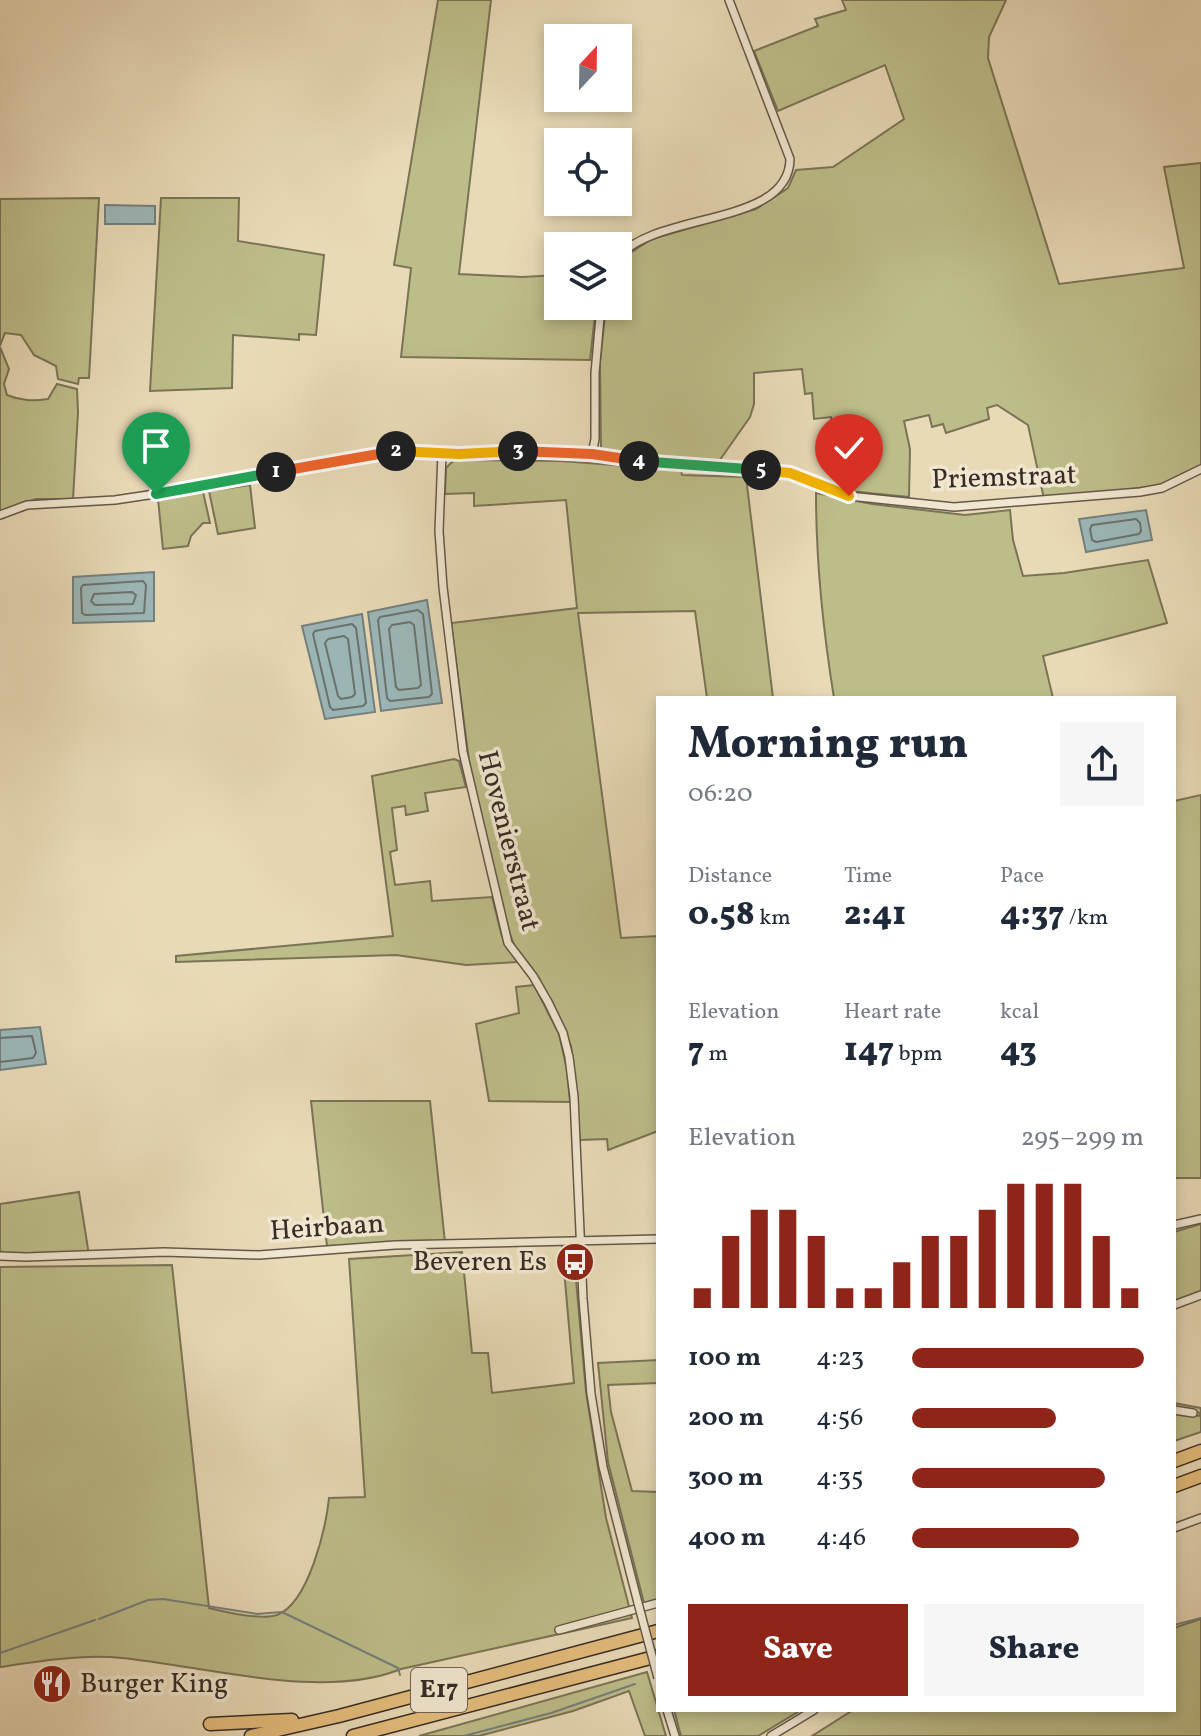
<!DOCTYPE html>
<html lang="en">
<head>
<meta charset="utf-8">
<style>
  body { margin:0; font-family:Vollkorn,serif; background:#f6f6f7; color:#1f2937; height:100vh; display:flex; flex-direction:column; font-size:30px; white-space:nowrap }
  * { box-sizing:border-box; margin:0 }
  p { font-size:26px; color:#747a83 }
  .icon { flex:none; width:44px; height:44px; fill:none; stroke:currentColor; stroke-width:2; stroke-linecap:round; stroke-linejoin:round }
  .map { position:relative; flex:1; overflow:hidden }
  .drawer { position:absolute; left:656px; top:696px; width:520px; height:1016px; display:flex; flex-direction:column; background:#fff; border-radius:0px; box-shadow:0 4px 12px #0003 }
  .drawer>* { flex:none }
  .needle { width:52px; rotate:22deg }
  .buttons { position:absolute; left:544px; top:24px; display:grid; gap:16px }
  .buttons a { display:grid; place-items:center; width:88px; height:88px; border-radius:0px; background:#fff; box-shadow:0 4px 12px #0003; font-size:40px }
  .pin { position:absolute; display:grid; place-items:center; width:68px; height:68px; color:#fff; margin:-82px -34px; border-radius:50% 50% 50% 0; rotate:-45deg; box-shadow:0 0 8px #0007 }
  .pin .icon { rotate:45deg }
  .km { position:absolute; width:40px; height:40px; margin:-20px; border-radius:50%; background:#222; color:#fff; font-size:22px; line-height:40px; text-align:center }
  .round { display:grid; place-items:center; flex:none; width:84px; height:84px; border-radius:0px; background:#f6f6f7 }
  .overview { display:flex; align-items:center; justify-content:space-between; height:136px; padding:0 32px }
  h1 { font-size:44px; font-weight:800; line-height:60px }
  .figures { display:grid; grid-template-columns:repeat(3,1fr); gap:12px; height:136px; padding:8px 32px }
  .figures div { display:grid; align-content:center }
  .figures b { font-size:34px; font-weight:800 }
  .figures small { font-size:22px; font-weight:400 }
  .figures p { font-size:22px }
  .chart { height:224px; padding:16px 32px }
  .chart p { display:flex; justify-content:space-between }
  .chart svg { width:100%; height:144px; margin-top:8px; stroke:#8f2418; stroke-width:6 }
  .action { display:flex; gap:16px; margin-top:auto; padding:16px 32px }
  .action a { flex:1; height:92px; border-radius:0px; background:#8f2418; color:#fff; font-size:32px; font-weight:800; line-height:92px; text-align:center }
  .action a+a { background:#f6f6f7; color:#1f2937 }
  ul { padding:0 32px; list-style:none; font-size:26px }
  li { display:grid; grid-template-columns:128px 96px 1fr; align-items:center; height:60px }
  li i { height:20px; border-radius:10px; background:#8f2418 }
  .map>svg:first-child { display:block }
</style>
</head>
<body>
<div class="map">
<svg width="1201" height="1736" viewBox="0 0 1201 1736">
  <rect width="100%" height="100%" fill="#e9dab7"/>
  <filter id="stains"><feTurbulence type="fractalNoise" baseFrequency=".0025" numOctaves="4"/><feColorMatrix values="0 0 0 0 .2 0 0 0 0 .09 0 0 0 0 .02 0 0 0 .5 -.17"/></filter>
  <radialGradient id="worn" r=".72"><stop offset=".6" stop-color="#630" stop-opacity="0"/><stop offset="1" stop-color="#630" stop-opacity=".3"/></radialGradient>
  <g fill="#bdbd89" stroke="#7a7457" stroke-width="2">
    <path d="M438,0H491L459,274L522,277L558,275V306H596L590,360L401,357L411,268L394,265Z"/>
    <path d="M842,0H1006L989,37L988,58L1059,284L1184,268L1164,167L1201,163V467L1158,486L1044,499L1028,425L997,405L987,408L989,419L946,433L943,424L932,427L929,415L904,421L910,449L909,497L839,490L831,417L814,419L812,393L805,394L802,369L754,373V404L750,417L717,464L610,454L601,449L600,363L606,306H618V262L622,258L652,239L756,209L788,188L796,170L833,167L904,119L885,65L778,111L754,51L818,26L815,19L846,10Z"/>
    <path d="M99,198L89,378H79L78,384L58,379L56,366L34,355L21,335L5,333L0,346V199Z"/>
    <path d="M161,198H239L238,241L324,255L316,335L299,334V340L233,335L232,388L150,391Z"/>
    <path d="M0,347L9,369L4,384L7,395C21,401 33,401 48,399L57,384L77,389L78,412L73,499H36L0,511Z"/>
    <path d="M454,460L560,461L681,470L682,475L746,477L773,698H707L695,611L578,613L621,938L658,936V1131L608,1150L607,1139L580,1140L571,1046L539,978L515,947L509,932L470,768L451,623L577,608L566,500L474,506V493L445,494L446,468Z"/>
    <path d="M250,485L255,528L218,534L209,491Z"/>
    <path d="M203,492L210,523H203L191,536L188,546L163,549L158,499Z"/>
    <path d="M816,493L872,504L965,515L1010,510L1013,540L1023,576L1064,573L1148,560L1167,623L1043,656L1053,698H834C823,630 816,563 816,493Z"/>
    <path d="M454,759L459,761L466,787L425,793L428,811L406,815L405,806L392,808L397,850L390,852L395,885L430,881L432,901L492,897L502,936L517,962L466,965L396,955L176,962V956L393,936L372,776Z"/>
    <path d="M1201,795V1178H1174V801Z"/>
    <path d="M534,985L559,1034L567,1070L570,1102L489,1101L476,1024L519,1013L516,987Z"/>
    <path d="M311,1101H430L445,1242L327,1246Z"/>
    <path d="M79,1192L89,1255H0V1204Z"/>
    <path d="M1201,1224V1293L1174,1303V1232Z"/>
    <path d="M573,1246L586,1392L606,1518L632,1618L401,1669C323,1701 205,1666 122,1658C82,1654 40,1661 0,1667V1267L172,1265L209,1608C225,1612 261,1620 277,1615C309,1603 326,1527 329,1498L365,1497L349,1259L462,1252L472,1353H488L492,1393L574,1383L562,1247Z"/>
    <path d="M658,1360V1383L608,1385L611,1412L632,1491L658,1492V1599L644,1603L608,1462L598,1363Z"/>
    <path d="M1174,1403L1201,1408V1432L1174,1441V1413L1199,1416L1200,1413L1174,1408Z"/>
    <path d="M1201,1619V1736H812L853,1710H1174V1628Z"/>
    <path d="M647,1672L666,1736H645L629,1691L573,1711L479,1736H419Z"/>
    <path d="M674,1710H801L758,1736H681Z"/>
  </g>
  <g fill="#9cb8b9" stroke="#74807e" stroke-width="2">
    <path d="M105,205L155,206V224H105Z"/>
    <path d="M1146,510L1152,540L1086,552L1079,519Z"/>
    <path d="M154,572V621L73,623V577Z"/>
    <path d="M427,600L442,703L381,711L368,612Z"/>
    <path d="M362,614L375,712L325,719L302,626Z"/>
    <path d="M40,1027L46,1064L0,1070V1030Z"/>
  </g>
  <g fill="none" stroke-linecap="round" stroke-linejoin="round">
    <g stroke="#6a726f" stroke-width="2">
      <path d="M1136,519L1140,523L1141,531L1139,534L1096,542L1092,540L1090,529L1092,525Z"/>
      <path d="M143,581L146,585L144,613L85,615L82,613L81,588L83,585Z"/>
      <path d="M132,592L136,595L133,604L95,605L91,601L94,594Z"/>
      <path d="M418,610L423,614L432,694L429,697L390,701L387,698L378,620L380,617Z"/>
      <path d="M410,622L414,625L421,685L418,688L399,690L396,687L389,629L392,625Z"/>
      <path d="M352,624L356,628L366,703L363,706L333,710L330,707L313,634L315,631Z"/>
      <path d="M344,636L348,639L355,694L352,697L341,699L338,696L325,643L328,639Z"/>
      <path d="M0,1038L32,1036L36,1053L33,1058L0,1062"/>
    </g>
    <g stroke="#74807e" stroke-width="2">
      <path d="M99,1619L148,1600L163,1599L257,1614L282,1612L398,1668L400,1675"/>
      <path d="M1174,1625L1201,1618"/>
      <path d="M0,1653L95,1620"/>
      <path d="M464,1736L551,1713L635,1684"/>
    </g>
    <defs>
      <g id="street">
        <path d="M618,257C658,211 789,227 790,159L729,0"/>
        <path d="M442,453L439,531L443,587L463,752L508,943L533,976L548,1002L563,1033L569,1057L574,1097L583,1299L591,1394L603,1467L638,1603"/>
        <path d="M592,454L595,439V373L601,306"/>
        <path d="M0,515L27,505L115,500L188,489L388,451L567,452L609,458L767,470L790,473L849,496L954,507L1140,492L1162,488L1201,469"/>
        <path d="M1174,1225L1201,1219"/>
        <path d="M0,1256L26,1257L164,1252L259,1255L395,1245L658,1239"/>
        <path d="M1174,1305L1201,1295"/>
        <path d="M1174,1410L1193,1413"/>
        <path d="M1174,1528L1201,1518"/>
        <path d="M559,1630L658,1603"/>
        <path d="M667,1710L675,1736"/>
        <path d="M771,1736L814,1710"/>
      </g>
      <g id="highway">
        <path d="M1174,1461L1201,1451"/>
        <path d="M1174,1486L1201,1476"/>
        <path d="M210,1724L292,1720"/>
        <path d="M251,1736L339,1716L658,1631"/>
        <path d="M353,1736L658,1656"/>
      </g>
    </defs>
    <use href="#street" stroke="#64584a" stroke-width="10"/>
    <use href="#highway" stroke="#372c25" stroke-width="15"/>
    <use href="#street" stroke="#f1e7d0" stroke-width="7"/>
    <use href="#highway" stroke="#e4bd7c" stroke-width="12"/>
    <defs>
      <path id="street-bridge" d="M638,1603L658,1678"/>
    </defs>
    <use href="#street-bridge" stroke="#64584a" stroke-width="10" stroke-linecap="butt"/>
    <use href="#street-bridge" stroke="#f1e7d0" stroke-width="7"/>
  </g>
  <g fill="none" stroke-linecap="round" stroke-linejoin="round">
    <defs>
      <path id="split-1" d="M156,494L276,472"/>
      <path id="split-2" d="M276,472L396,451"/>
      <path id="split-3" d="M396,451L459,454L518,451"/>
      <path id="split-4" d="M518,451L592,454L639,461"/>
      <path id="split-5" d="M639,461L761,470"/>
      <path id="split-6" d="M761,470L790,473L849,496"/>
    </defs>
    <use href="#split-1" stroke="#fff" stroke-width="16"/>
    <use href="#split-2" stroke="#fff" stroke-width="16"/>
    <use href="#split-3" stroke="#fff" stroke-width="16"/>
    <use href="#split-4" stroke="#fff" stroke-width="16"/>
    <use href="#split-5" stroke="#fff" stroke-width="16"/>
    <use href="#split-6" stroke="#fff" stroke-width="16"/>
    <use href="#split-1" stroke="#22a559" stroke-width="10"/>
    <use href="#split-2" stroke="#f0652b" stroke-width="10"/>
    <use href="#split-3" stroke="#f5b400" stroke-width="10"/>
    <use href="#split-4" stroke="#f0652b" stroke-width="10"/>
    <use href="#split-5" stroke="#22a559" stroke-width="10"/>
    <use href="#split-6" stroke="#f5b400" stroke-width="10"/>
  </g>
  <defs>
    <symbol id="bus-disc" viewBox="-11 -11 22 22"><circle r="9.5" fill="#8f2418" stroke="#f1e7d0"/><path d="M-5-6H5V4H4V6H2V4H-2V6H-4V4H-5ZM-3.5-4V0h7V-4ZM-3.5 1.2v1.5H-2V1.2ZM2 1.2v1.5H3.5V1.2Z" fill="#fff"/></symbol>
    <symbol id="restaurant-disc" viewBox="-11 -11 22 22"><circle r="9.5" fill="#8f2418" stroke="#f1e7d0"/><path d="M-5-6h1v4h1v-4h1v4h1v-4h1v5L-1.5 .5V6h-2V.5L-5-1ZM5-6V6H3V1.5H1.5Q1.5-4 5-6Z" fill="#fff"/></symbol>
  </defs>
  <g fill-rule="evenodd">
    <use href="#bus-disc" x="553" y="1240" width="44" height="44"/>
    <use href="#restaurant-disc" x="30" y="1662" width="44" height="44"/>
  </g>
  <g text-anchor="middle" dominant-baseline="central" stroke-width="7" stroke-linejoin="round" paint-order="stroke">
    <rect fill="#f1e7d0" stroke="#6f6458" stroke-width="2" x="411" y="1668" width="56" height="44" rx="6"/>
    <g font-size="26" font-weight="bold" fill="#372c25">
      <text x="439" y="1690">E17</text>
    </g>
    <g font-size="28" fill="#372c25" stroke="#f1e7d0">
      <text transform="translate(1004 478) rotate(-2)">Priemstraat</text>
      <text transform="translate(508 841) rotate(76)">Hovenierstraat</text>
      <text transform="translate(327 1228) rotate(-4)">Heirbaan</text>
    </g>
    <g font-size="28" fill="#372c25" stroke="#f1e7d0" text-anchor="end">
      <text x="547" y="1262">Beveren Es</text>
      <text x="80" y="1684" text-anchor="start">Burger King</text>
    </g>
  </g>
  <rect width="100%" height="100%" filter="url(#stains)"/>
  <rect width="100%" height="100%" fill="url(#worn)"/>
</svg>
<div class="buttons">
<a><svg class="needle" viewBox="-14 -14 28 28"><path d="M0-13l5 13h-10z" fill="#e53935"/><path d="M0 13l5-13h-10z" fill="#747a83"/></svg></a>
<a><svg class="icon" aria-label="locate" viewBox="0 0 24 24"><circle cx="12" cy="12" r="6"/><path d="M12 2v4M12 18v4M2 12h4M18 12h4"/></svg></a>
<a><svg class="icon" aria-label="layers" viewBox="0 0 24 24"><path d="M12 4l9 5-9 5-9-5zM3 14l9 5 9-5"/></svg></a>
</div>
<div class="pin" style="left:156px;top:494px;background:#1e9e55"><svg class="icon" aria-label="arrive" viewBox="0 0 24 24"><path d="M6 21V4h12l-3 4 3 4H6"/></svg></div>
<div class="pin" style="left:849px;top:496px;background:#d93025"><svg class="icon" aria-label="check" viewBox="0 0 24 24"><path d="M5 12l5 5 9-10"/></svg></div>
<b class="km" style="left:276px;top:472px">1</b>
<b class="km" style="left:396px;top:451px">2</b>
<b class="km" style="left:518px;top:451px">3</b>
<b class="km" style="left:639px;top:461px">4</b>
<b class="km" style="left:761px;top:470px">5</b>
<section class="drawer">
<div class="overview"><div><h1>Morning run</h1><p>06:20</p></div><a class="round"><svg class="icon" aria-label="share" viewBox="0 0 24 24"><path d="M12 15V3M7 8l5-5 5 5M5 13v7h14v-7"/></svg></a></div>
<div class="figures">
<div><p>Distance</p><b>0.58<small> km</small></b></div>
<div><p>Time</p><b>2:41</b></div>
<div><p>Pace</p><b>4:37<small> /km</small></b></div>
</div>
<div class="figures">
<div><p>Elevation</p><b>7<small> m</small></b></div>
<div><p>Heart rate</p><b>147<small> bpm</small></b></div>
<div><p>kcal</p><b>43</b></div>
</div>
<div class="chart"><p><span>Elevation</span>295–299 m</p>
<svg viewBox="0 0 160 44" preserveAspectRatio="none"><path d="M5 44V38M15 44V22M25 44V14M35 44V14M45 44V22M55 44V38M65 44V38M75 44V30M85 44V22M95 44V22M105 44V14M115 44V6M125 44V6M135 44V6M145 44V22M155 44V38"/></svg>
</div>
<ul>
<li><b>100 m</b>4:23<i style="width:100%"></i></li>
<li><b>200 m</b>4:56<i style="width:62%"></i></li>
<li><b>300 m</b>4:35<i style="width:83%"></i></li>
<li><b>400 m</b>4:46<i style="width:72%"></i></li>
</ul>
<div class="action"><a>Save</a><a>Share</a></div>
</section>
</div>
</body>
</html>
